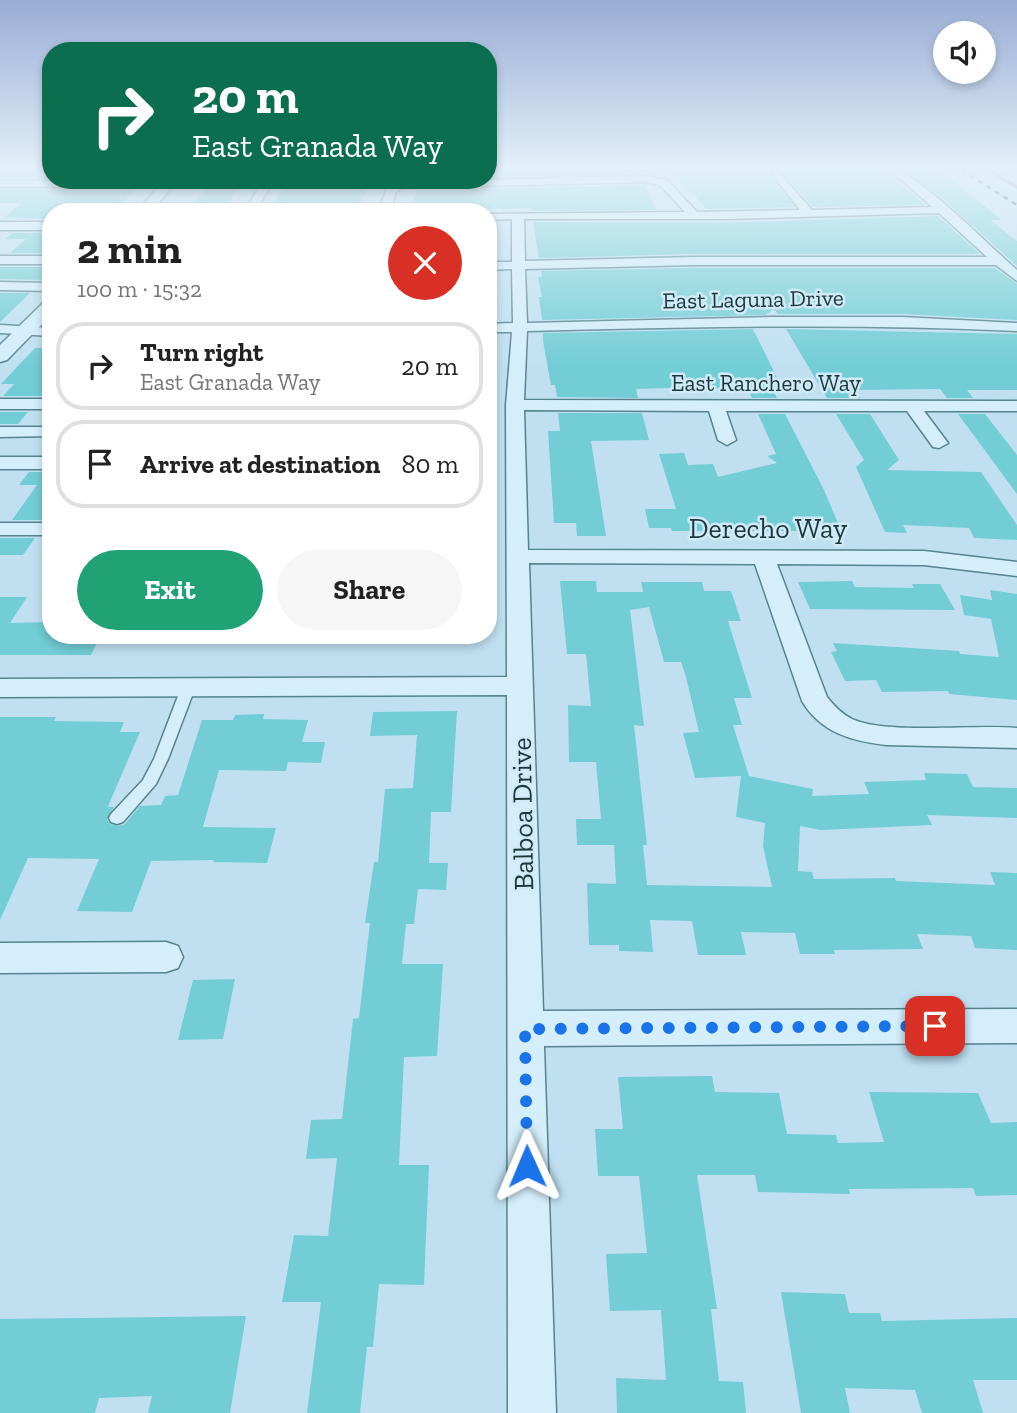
<!DOCTYPE html>
<html lang="en">
<head>
<meta charset="utf-8">
<style>
	:root { --surface:#fff; --page:#f6f6f6; --text:#222; --muted:#767676; --line:#e0e0e0; --accent:#20a274 }
	body { margin:0; font-family:"Zilla Slab",serif; background:var(--page); color:var(--text); height:100vh; display:flex; flex-direction:column; font-size:26px; white-space:nowrap }
	* { box-sizing:border-box; margin:0 }
	p { font-size:23px; color:var(--muted) }
	.icon { flex:none; width:38px; height:38px; fill:none; stroke:currentColor; stroke-width:2; stroke-linecap:round; stroke-linejoin:round }
	.map { position:relative; flex:1; overflow:hidden }
	.panel { position:absolute; left:42px; top:203px; width:455px; height:441px; display:flex; flex-direction:column; background:var(--surface); border-radius:28px; box-shadow:0 4px 10px #0003 }
	.panel>* { flex:none }
	.top-card { position:absolute; left:42px; top:42px; width:455px; height:147px; border-radius:28px; box-shadow:0 4px 10px #0003; background:#0b6e4f; color:#fff; overflow:hidden }
	.buttons { position:absolute; left:933px; top:21px; display:grid; gap:14px }
	.buttons a { display:grid; place-items:center; width:63px; height:63px; border-radius:50%; background:var(--surface); box-shadow:0 4px 10px #0003; font-size:35px }
	.pin { position:absolute; display:grid; place-items:center; width:60px; height:60px; color:#fff; margin:-30px; border-radius:14px; box-shadow:0 4px 10px #0006 }
	.me { position:absolute; width:77px; margin:-38px; rotate:359deg; stroke-linejoin:round; filter:drop-shadow(0 0 5px #0008) }
	.turn { display:flex; align-items:center; gap:24px; height:147px; padding:0 35px; font-size:32px }
	.turn .icon { width:91px; height:91px; stroke-width:2.5 }
	.turn b { display:block; font-size:49px; line-height:60px }
	.round { display:grid; place-items:center; flex:none; width:74px; height:74px; border-radius:37px; background:var(--page) }
	.summary { display:flex; align-items:center; justify-content:space-between; height:119px; padding:0 35px }
	h1 { font-size:42px; font-weight:800; line-height:52px }
	.cta { display:flex; gap:14px; margin-top:auto; padding:14px 35px }
	.cta a { flex:1; height:80px; border-radius:42px; background:var(--accent); color:#fff; font-size:28px; font-weight:800; line-height:80px; text-align:center }
	.cta a+a { background:var(--page); color:var(--text) }
	ul { padding:0; list-style:none }
	li { display:flex; align-items:center; gap:21px; height:88px; margin:0 14px 10px; padding:0 21px; border:4px solid var(--line); border-radius:28px }
	li div { flex:1 }
	li b { display:block; font-size:26px }
	li em { font-style:normal }
	.map>svg:first-child { display:block }
</style>
</head>
<body>
<div class="map">
<svg width="1017" height="1413" viewBox="0 0 1017 1413">
	<rect width="100%" height="100%" fill="#c0e0f2"/>
	<g fill="none" stroke-linecap="round" stroke-linejoin="round">
		<!-- stream -->
		<path stroke="#936982" stroke-width="3.5" d="M 989,170 L 1017,187"/>
	</g>
	<!-- building -->
	<g fill="#72cdd4" fill-rule="evenodd">
		<path d="M 0,170 L 43,170 L 31,178 L 0,178 Z"/>
		<path d="M 489,170 L 636,170 L 638,174 L 491,177 Z"/>
		<path d="M 670,170 L 774,170 L 770,176 L 795,207 L 707,209 Z"/>
		<path d="M 779,170 L 883,170 L 925,205 L 813,207 Z"/>
		<path d="M 902,170 L 926,170 L 946,180 L 953,181 L 1002,220 L 990,220 L 1017,241 L 1017,266 L 940,196 Z"/>
		<path d="M 77,180 L 146,180 L 110,212 L 51,212 L 51,219 L 5,217 L 22,203 L 0,203 L 0,190 L 73,190 L 80,185 Z"/>
		<path d="M 214,180 L 245,180 L 224,208 L 189,208 Z"/>
		<path d="M 289,180 L 369,180 L 357,212 L 268,212 Z"/>
		<path d="M 644,185 L 657,210 L 532,211 L 531,208 L 493,209 L 409,212 L 417,190 Z"/>
		<path d="M 938,216 L 980,254 L 694,254 L 539,258 L 533,222 L 720,223 Z"/>
		<path d="M 13,233 L 51,233 L 51,253 L 10,253 L 26,239 L 5,239 Z"/>
		<path d="M 0,267 L 51,267 L 51,273 L 44,280 L 0,279 Z"/>
		<path d="M 694,268 L 995,268 L 1017,284 L 1017,320 L 902,314 L 778,314 L 774,309 L 765,315 L 542,320 L 539,297 L 542,297 L 538,277 L 542,277 L 541,271 Z"/>
		<path d="M 0,293 L 30,293 L 0,322 Z"/>
		<path d="M 753,329 L 783,390 L 773,390 L 777,398 L 752,398 L 748,389 L 669,388 L 636,389 L 638,398 L 557,397 L 555,385 L 551,385 L 543,341 L 543,333 Z"/>
		<path d="M 786,329 L 1017,334 L 1017,390 L 967,390 L 973,398 L 947,398 L 940,389 L 855,390 L 860,398 L 827,398 Z"/>
		<path d="M 35,348 L 51,348 L 51,385 L 41,396 L 3,396 L 14,384 L 1,384 Z"/>
		<path d="M 0,412 L 28,412 L 18,424 L 0,424 Z"/>
		<path d="M 558,413 L 642,413 L 649,440 L 591,441 L 606,536 L 577,536 L 576,523 L 554,523 L 548,431 L 560,431 Z"/>
		<path d="M 758,414 L 785,414 L 824,490 L 840,528 L 838,528 L 839,531 L 672,531 L 671,528 L 649,528 L 645,509 L 676,509 L 659,454 L 684,453 L 688,465 L 713,464 L 718,477 L 777,463 L 767,456 L 776,454 Z"/>
		<path d="M 836,414 L 870,414 L 899,460 L 887,470 L 981,472 L 1017,525 L 1017,540 L 974,538 L 969,528 L 903,525 L 907,533 L 885,532 L 856,467 L 864,460 Z"/>
		<path d="M 958,414 L 985,414 L 1017,455 L 1017,494 Z"/>
		<path d="M 29,472 L 51,472 L 51,515 L 47,520 L 12,520 L 37,485 L 19,485 Z"/>
		<path d="M 0,538 L 35,538 L 23,555 L 0,555 Z"/>
		<path d="M 560,581 L 596,581 L 597,592 L 643,592 L 641,582 L 702,582 L 704,591 L 731,591 L 741,621 L 728,621 L 752,698 L 734,698 L 742,725 L 733,725 L 749,776 L 813,789 L 812,796 L 869,794 L 864,782 L 926,780 L 924,773 L 967,774 L 973,787 L 1017,788 L 1017,818 L 927,815 L 932,825 L 821,830 L 800,826 L 798,871 L 812,872 L 814,879 L 895,878 L 896,881 L 995,885 L 990,872 L 1017,873 L 1017,950 L 975,948 L 971,936 L 917,934 L 923,949 L 834,950 L 835,954 L 800,954 L 795,933 L 741,932 L 746,955 L 698,955 L 692,921 L 650,920 L 653,952 L 619,951 L 619,945 L 589,945 L 587,883 L 616,884 L 614,845 L 577,845 L 576,819 L 601,819 L 596,762 L 569,762 L 568,705 L 591,706 L 586,654 L 567,654 ZM 649,607 L 664,662 L 681,662 L 686,677 L 699,732 L 683,733 L 695,778 L 741,776 L 736,817 L 765,823 L 763,846 L 772,887 L 647,885 L 643,845 L 647,845 L 634,725 L 644,726 L 630,610 Z"/>
		<path d="M 852,581 L 855,587 L 914,588 L 912,584 L 940,584 L 955,610 L 810,609 L 798,582 Z"/>
		<path d="M 990,590 L 1017,594 L 1017,700 L 949,694 L 948,691 L 882,692 L 876,680 L 845,681 L 831,652 L 837,651 L 833,643 L 959,651 L 960,654 L 999,657 L 991,619 L 964,615 L 960,595 L 992,600 Z"/>
		<path d="M 0,597 L 27,597 L 10,623 L 51,622 L 51,635 L 101,635 L 91,655 L 0,655 Z"/>
		<path d="M 457,711 L 451,812 L 431,812 L 429,863 L 448,863 L 446,890 L 418,889 L 414,924 L 406,924 L 402,964 L 443,964 L 437,1056 L 404,1057 L 399,1165 L 429,1165 L 424,1285 L 379,1284 L 373,1347 L 367,1347 L 360,1413 L 307,1413 L 321,1302 L 282,1302 L 294,1235 L 328,1236 L 337,1158 L 306,1159 L 311,1120 L 342,1119 L 353,1019 L 359,1018 L 370,923 L 365,923 L 374,862 L 378,862 L 385,789 L 413,788 L 417,735 L 370,736 L 373,712 Z"/>
		<path d="M 264,714 L 263,719 L 308,720 L 302,742 L 325,742 L 321,763 L 288,762 L 286,771 L 219,770 L 203,827 L 276,828 L 267,863 L 213,862 L 214,860 L 151,861 L 132,912 L 77,911 L 99,859 L 28,858 L 0,920 L 0,717 L 56,717 L 54,721 L 124,722 L 120,732 L 140,732 L 109,804 L 108,807 L 114,807 L 107,819 L 110,824 L 118,826 L 125,824 L 140,806 L 161,805 L 165,796 L 178,795 L 202,720 L 233,720 L 235,715 Z"/>
		<path d="M 235,979 L 223,1039 L 178,1040 L 193,980 Z"/>
		<path d="M 712,1076 L 715,1092 L 779,1093 L 787,1134 L 836,1135 L 838,1143 L 884,1142 L 869,1092 L 978,1093 L 991,1123 L 1017,1122 L 1017,1195 L 976,1196 L 973,1188 L 849,1189 L 850,1194 L 758,1192 L 755,1175 L 697,1175 L 717,1309 L 711,1309 L 719,1381 L 743,1382 L 746,1413 L 617,1413 L 616,1378 L 666,1380 L 661,1310 L 610,1311 L 606,1254 L 647,1253 L 639,1176 L 598,1176 L 595,1129 L 623,1129 L 618,1077 Z"/>
		<path d="M 781,1292 L 845,1294 L 849,1313 L 880,1313 L 882,1321 L 1017,1318 L 1017,1380 L 973,1380 L 983,1413 L 922,1413 L 915,1390 L 845,1388 L 850,1413 L 801,1413 Z"/>
		<path d="M 246,1316 L 230,1413 L 148,1413 L 152,1396 L 99,1398 L 95,1413 L 0,1413 L 0,1319 Z"/>
	</g>
	<g fill="none" stroke-linecap="round" stroke-linejoin="round">
		<defs>
			<path id="service" d="M 188,683 L 195,688 L 168,759 L 156,784 L 123,822 L 117,824 L 111,822 L 109,818 L 111,814 L 143,780 L 154,759 L 181,688 Z"/>
			<g id="minor">
				<path d="M 885,170 C 895,169 902,171 910,177 C 948,203 982,239 1017,270 L 1017,281 L 996,265 L 694,265 L 525,269 L 527,323 L 771,317 L 902,317 L 1017,323 L 1017,331 C 853,323 691,327 527,331 L 524,400 L 1017,401 L 1017,411 L 924,411 L 948,443 L 939,448 L 933,447 L 907,411 L 726,411 L 736,440 L 727,445 L 718,440 L 709,411 L 524,410 L 528,550 L 924,551 L 1017,562 L 1017,576 L 924,565 L 777,564 L 827,697 C 834,706 842,714 852,719 C 887,735 974,724 1017,728 L 1017,748 L 886,745 C 852,741 821,733 802,701 L 755,564 L 529,563 L 543,1011 L 1017,1009 L 1017,1043 L 544,1046 L 556,1413 L 508,1413 L 507,695 L 0,697 L 0,679 L 507,677 L 506,405 L 512,332 L 488,332 L 488,324 L 513,323 L 512,269 L 488,270 L 488,262 L 512,262 L 512,219 L 488,220 L 488,214 L 685,212 L 660,185 L 645,182 L 403,188 L 396,192 L 390,212 L 378,212 L 387,188 L 401,182 L 645,176 L 667,180 L 697,212 L 800,210 L 772,174 L 777,171 L 812,210 L 932,207 L 902,180 ZM 939,213 L 987,257 L 694,257 L 525,261 L 524,219 L 724,219 Z"/>
				<path d="M 0,181 L 73,181 L 78,184 L 73,187 L 0,187 Z"/>
				<path d="M 266,182 L 271,185 L 255,212 L 244,212 L 262,183 Z"/>
				<rect x="0" y="256" width="51" height="8"/>
				<path d="M 0,282 L 51,283 L 51,291 L 0,290 Z"/>
				<path d="M 0,325 L 51,328 L 51,336 L 0,333 Z"/>
				<rect x="0" y="399" width="51" height="10"/>
				<path d="M 0,427 L 46,427 L 51,428 L 51,436 L 0,437 Z"/>
				<rect x="0" y="457" width="51" height="12"/>
				<rect x="0" y="523" width="51" height="12"/>
				<path d="M 166,942 L 178,946 L 183,957 L 178,968 L 166,972 L 0,973 L 0,943 Z"/>
			</g>
			<g id="tertiary">
				<path d="M 164,180 L 177,180 L 152,212 L 137,212 Z"/>
				<rect x="0" y="222" width="51" height="8"/>
				<path d="M 51,300 L 51,315 L 7,360 L 0,362 L 0,345 L 45,301 Z"/>
			</g>
		</defs>
		<!-- service casing -->
		<use href="#service" stroke="#56838d" stroke-width="3"/>
		<!-- minor casing -->
		<use href="#minor" stroke="#56838d" stroke-width="3"/>
		<!-- tertiary casing -->
		<use href="#tertiary" stroke="#56838d" stroke-width="3"/>
		<!-- service -->
		<use href="#service" fill="#d4eefc" fill-rule="evenodd"/>
		<!-- minor -->
		<use href="#minor" fill="#d4eefc" fill-rule="evenodd"/>
		<!-- tertiary -->
		<use href="#tertiary" fill="#d4eefc" fill-rule="evenodd"/>
		<!-- rail -->
		<path stroke="#1c373b" stroke-width="2.5" stroke-dasharray="5 5" stroke-linecap="butt" d="M 961,170 L 1017,205"/>
	</g>
	<!-- sky -->
	<linearGradient id="sky" x2="0" y2="1"><stop stop-color="#99add5"/><stop offset="0.46" stop-color="#e3f1f9"/><stop offset="1" stop-color="#e3f1f9" stop-opacity="0"/></linearGradient>
	<rect width="1017" height="367" fill="url(#sky)"/>
	<g fill="none" stroke-linecap="round" stroke-linejoin="round">
		<!-- route -->
		<path stroke="#1a73e8" stroke-width="12" stroke-dasharray="0 21.6" d="M 527,1166 L 525,1029 L 935,1026"/>
	</g>
	<g text-anchor="middle" stroke-width="5" stroke-linejoin="round" paint-order="stroke">
		<!-- far-street labels -->
		<g font-size="23" fill="#1c373b" stroke="#d0eaf9">
			<text transform="translate(753 299) rotate(-1)" y="8">East Laguna Drive</text>
			<text x="766" y="391">East Ranchero Way</text>
		</g>
		<!-- street labels -->
		<g font-size="28" fill="#1c373b" stroke="#d0eaf9">
			<text x="768" y="538">Derecho Way</text>
			<text transform="translate(522 814) rotate(-91)" y="10">Balboa Drive</text>
		</g>
	</g>
</svg>
<div class="buttons">
<a><svg class="icon" aria-label="sound" viewBox="0 0 24 24"><path d="M4 9h4l5-4v14l-5-4H4zM17 9q2 3 0 6"/></svg></a>
</div>
<div class="pin" style="left:935px;top:1026px;background:#d93025"><svg class="icon" aria-label="arrive" viewBox="0 0 24 24"><path d="M6 21V4h12l-3 4 3 4H6"/></svg></div>
<svg class="me" style="left:527px;top:1166px" viewBox="-20 -20 40 40"><path d="M0-17L14 15 0 8-14 15z" fill="#1a73e8" stroke="#fff" stroke-width="4"/></svg>
<div class="top-card">
<div class="turn"><svg class="icon" aria-label="right" viewBox="0 0 24 24"><path d="M7 20v-9h11M14 6l5 5-5 5"/></svg><div><b>20 m</b>East Granada Way</div></div>
</div>
<section class="panel">
<div class="summary"><div><h1>2 min</h1><p>100 m · 15:32</p></div><a class="round" style="background:#d93025;color:#fff"><svg class="icon" aria-label="close" viewBox="0 0 24 24"><path d="M6 6l12 12M18 6L6 18"/></svg></a></div>
<ul>
<li><svg class="icon" aria-label="right" viewBox="0 0 24 24"><path d="M7 20v-9h11M14 6l5 5-5 5"/></svg><div><b>Turn right</b><p>East Granada Way</p></div><em>20 m</em></li>
<li><svg class="icon" aria-label="arrive" viewBox="0 0 24 24"><path d="M6 21V4h12l-3 4 3 4H6"/></svg><div><b>Arrive at destination</b></div><em>80 m</em></li>
</ul>
<div class="cta"><a>Exit</a><a>Share</a></div>
</section>
</div>
</body>
</html>
